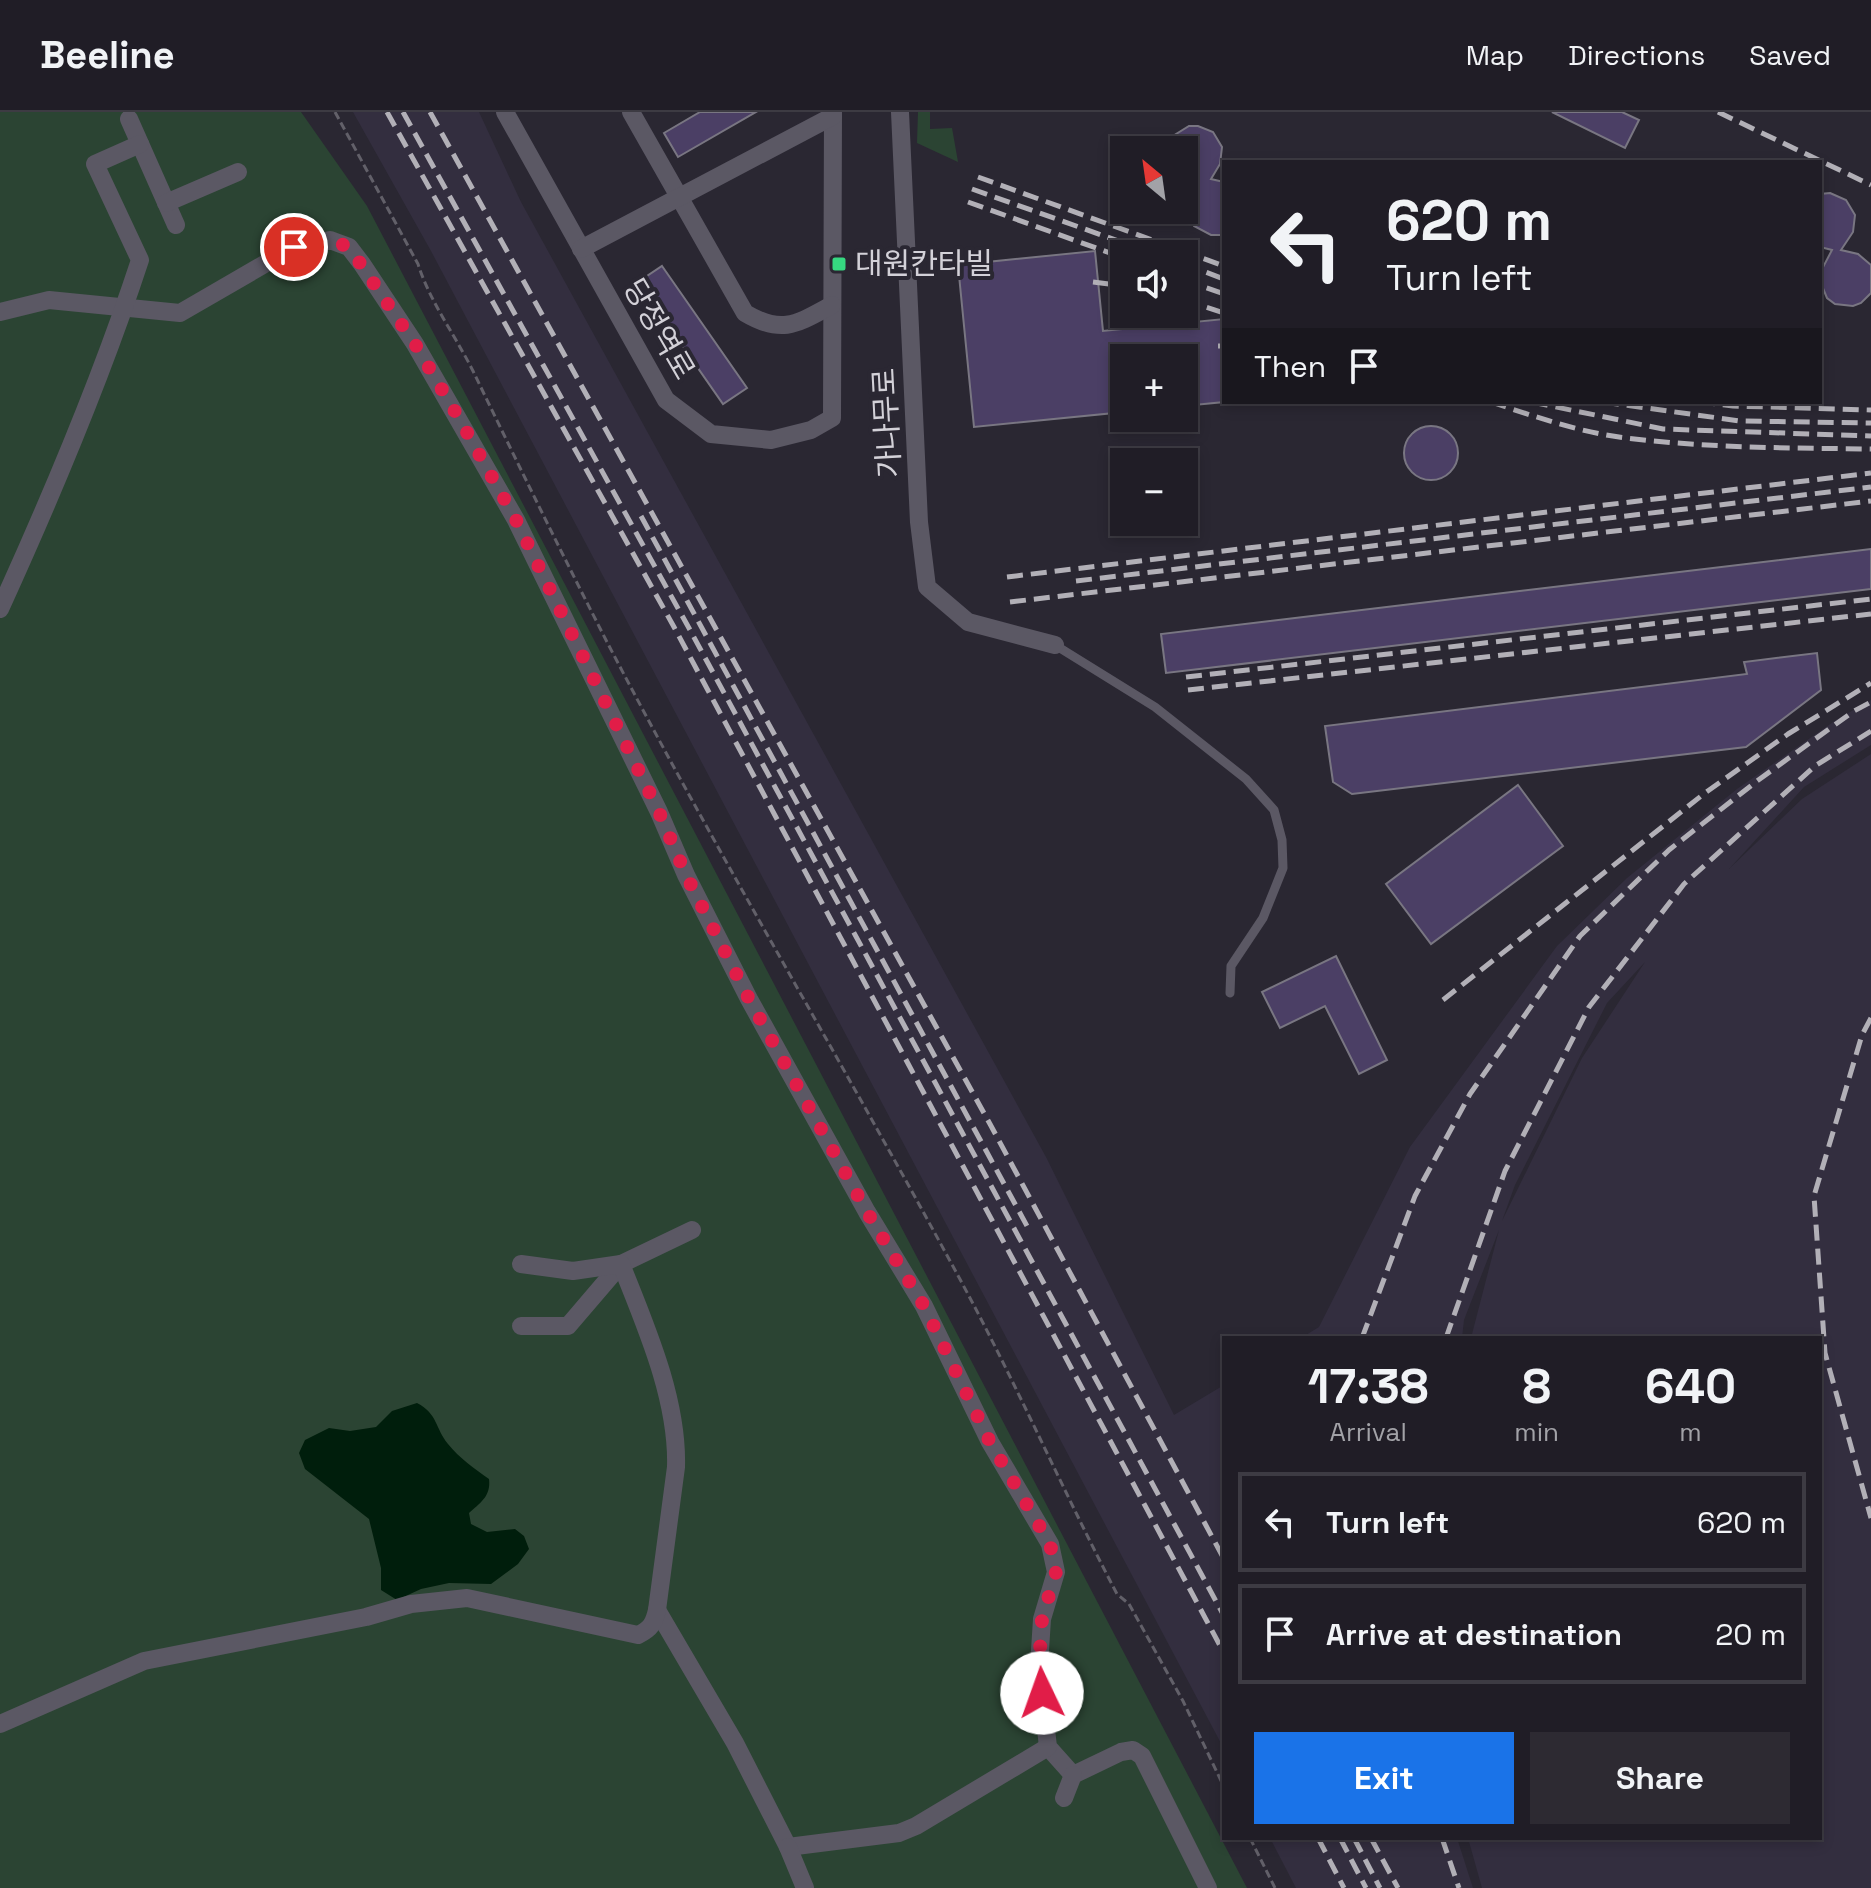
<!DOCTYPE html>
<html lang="en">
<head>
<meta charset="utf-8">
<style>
	:root { --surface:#201d26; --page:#2d2a32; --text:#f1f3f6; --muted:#a2a2a7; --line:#3d3b43; --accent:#1a73e8 }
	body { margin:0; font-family:"Space Grotesk","Noto Sans KR",sans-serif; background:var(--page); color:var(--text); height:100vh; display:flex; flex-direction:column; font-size:30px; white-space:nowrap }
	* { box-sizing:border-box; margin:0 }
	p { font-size:26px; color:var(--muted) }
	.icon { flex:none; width:44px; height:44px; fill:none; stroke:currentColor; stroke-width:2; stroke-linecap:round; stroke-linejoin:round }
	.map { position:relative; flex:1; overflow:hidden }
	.drawer { position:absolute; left:1222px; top:1224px; width:600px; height:504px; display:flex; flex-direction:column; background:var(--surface); border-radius:0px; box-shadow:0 4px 12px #0003,0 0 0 2px var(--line) }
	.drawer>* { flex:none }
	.hud { position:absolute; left:1222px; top:48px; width:600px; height:244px; border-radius:0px; box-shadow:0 4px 12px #0003,0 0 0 2px var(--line); background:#201d26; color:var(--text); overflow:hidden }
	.needle { width:52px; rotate:331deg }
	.tools { position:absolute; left:1110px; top:24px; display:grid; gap:16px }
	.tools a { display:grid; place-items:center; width:88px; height:88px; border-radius:0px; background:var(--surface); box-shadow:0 4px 12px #0003,0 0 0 2px var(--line); font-size:40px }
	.pin { position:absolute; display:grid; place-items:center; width:68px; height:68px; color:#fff; margin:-34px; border:4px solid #fff; border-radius:50%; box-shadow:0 2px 8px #0007 }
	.me { position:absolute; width:88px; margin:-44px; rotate:357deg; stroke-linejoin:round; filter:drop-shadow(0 0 6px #0008) }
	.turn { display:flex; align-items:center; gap:28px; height:168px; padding:0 32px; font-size:36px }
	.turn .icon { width:104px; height:104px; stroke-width:2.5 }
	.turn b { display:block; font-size:56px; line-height:68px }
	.then { display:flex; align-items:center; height:76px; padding:0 32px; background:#0003; gap:16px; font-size:30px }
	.eta { display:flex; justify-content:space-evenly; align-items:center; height:136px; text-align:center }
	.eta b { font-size:48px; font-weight:700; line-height:56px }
	.button { display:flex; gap:16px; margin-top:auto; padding:16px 32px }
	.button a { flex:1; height:92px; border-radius:0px; background:var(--accent); color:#fff; font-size:32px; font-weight:700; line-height:92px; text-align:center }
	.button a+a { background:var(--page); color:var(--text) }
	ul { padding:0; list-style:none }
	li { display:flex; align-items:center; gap:24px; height:100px; margin:0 16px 12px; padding:0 16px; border:4px solid var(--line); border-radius:0px }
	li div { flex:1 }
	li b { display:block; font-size:30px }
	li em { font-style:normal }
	header { display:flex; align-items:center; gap:48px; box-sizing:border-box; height:112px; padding:0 40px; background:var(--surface); border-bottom:2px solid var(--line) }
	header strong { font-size:38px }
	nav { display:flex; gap:44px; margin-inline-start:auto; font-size:28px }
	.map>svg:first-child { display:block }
</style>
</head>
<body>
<header>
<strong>Beeline</strong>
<nav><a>Map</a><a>Directions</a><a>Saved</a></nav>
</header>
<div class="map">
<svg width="1871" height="1776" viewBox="0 0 1871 1776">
	<rect width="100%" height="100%" fill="#2a2732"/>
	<!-- built -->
	<g fill="#332e3f" fill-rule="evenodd">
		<path d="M 353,0 L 479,0 L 521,90 L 1046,1045 L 1174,1303 L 1224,1273 L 1224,1637 L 431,139 Z"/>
		<path d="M 1871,588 L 1871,633 L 1804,675 L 1729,757 L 1802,687 L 1871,642 L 1871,1776 L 1482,1776 L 1468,1726 L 1820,1726 L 1820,1226 L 1471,1226 L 1499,1118 L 1464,1208 L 1462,1226 L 1301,1226 L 1319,1215 L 1410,1035 L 1557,834 L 1627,766 L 1737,677 L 1836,608 ZM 1645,850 L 1582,946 L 1502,1109 L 1515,1073 L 1607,891 Z"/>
		<path d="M 1270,1726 L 1457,1726 L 1473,1776 L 1296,1776 Z"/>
	</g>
	<!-- green -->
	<g fill="#2b4433">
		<path d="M 0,0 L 301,0 L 367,94 L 1247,1776 L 0,1776 Z"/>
		<path d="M 918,0 L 930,0 L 930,17 L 952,16 L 958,50 L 917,31 Z"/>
	</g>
	<!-- water -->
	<path fill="#001e0c" d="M 417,1291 C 438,1302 435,1316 448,1332 C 459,1346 475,1357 489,1367 C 491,1384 481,1390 469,1401 L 471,1412 L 487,1420 L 515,1417 L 524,1424 L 529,1437 L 518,1452 L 491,1472 L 449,1471 L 421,1477 L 397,1488 L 381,1478 L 381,1456 L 369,1407 L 305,1357 L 299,1341 L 305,1328 L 329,1316 L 350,1319 L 376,1315 L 392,1299 Z"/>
	<!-- building -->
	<g fill="#4b3f65" stroke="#797682" stroke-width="2">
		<path d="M 700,0 L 756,0 L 678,45 L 664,21 Z"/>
		<path d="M 1552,0 L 1622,0 L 1639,8 L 1625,36 Z"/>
		<path d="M 1189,14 L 1198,14 L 1213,20 L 1222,35 L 1220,52 L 1211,67 L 1224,70 L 1224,123 L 1211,123 L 1194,114 L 1187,97 L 1188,88 L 1197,70 L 1184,66 L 1184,38 L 1166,38 L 1173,24 Z"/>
		<path d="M 1830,81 L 1846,88 L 1855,103 L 1853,120 L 1841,138 L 1858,142 L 1871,153 L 1871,181 L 1861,191 L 1853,194 L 1835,192 L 1827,186 L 1820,169 L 1821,159 L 1832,138 L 1820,135 L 1820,82 Z"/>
		<path d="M 1095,139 L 1103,219 L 1224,207 L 1224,290 L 1184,294 L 1184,246 L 1124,246 L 1124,300 L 974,315 L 958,153 Z"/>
		<path d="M 662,154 L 747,276 L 723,292 L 638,170 Z"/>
		<circle cx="1431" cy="341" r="27"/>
		<path d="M 1871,437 L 1871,477 L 1166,561 L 1161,522 Z"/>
		<path d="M 1817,541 L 1821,578 L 1746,635 L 1352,682 L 1333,670 L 1325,614 L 1747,562 L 1744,550 Z"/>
		<path d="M 1518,673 L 1563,734 L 1431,832 L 1386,772 Z"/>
		<path d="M 1336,844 L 1387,948 L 1359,962 L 1325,894 L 1280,916 L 1262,880 Z"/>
	</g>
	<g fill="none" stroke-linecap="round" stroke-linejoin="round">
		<!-- path -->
		<g stroke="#626069" stroke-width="3" stroke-dasharray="8 4" stroke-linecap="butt">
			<path d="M 335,0 L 418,152 C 430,190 455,223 473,259 C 517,350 561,440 607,530 C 720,747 846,956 962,1171 C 1017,1273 1063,1379 1117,1482 L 1129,1492 L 1183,1589 L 1224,1675"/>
			<path d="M 1250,1726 L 1275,1776"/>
		</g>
		<!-- service -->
		<path stroke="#5b5864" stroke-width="9" d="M 1055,533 L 1155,595 L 1246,667 L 1274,698 L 1282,728 L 1283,756 L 1263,806 L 1231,854 L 1230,881"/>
		<!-- minor -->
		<g stroke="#5b5864" stroke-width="18">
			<path d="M 505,0 L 666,288 L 711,322 L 771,328 L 811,318 L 832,306 L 833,0"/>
			<path d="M 631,0 L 745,201 C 782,223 797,212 832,193"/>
			<path d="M 900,0 L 919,410 L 927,475 L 968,510 L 1055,533"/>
			<path d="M 129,7 L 176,113"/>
			<path d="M 166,91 L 238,60"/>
			<path d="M 581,137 L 833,4"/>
			<path d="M 0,200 L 49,188 L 180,201 L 294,135 L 330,128 L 349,135 L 362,152 L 415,232 L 516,408 L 659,700 L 686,763 L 749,887 L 867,1100 L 924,1194 L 990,1330 L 1050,1432 L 1056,1460 L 1042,1507 L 1039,1554 L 1048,1635 L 1073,1663 L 1121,1640 L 1133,1638 L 1142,1644 L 1208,1776"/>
			<path d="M 0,497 C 52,383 101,267 140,148 L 95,52 L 140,32"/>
			<path d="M 521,1214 L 568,1214 L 621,1152 L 692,1118"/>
			<path d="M 657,1498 L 735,1631 L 788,1735 L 899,1721 L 916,1714 L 1048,1635"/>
			<path d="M 0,1612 L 144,1549 L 366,1505 L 411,1492 L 467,1486 L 638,1523 C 651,1517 654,1511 657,1498 L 676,1355 C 678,1287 646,1215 621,1152 L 573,1159 L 521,1152"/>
			<path d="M 1064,1686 L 1073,1663"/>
			<path d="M 788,1735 L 805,1776"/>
		</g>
		<!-- rail -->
		<g stroke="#b2b0b7" stroke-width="5" stroke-dasharray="16 8" stroke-linecap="butt">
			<path d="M 387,0 L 674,515 L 1224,1541"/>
			<path d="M 403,0 L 690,518 L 1224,1504"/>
			<path d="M 430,0 L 990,1012 L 1224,1447"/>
			<path d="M 1718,0 L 1871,73"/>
			<path d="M 978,65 L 1224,154"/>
			<path d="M 972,77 L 1155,142"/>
			<path d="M 968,90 L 1124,146"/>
			<path d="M 1184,152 L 1224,167"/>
			<path d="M 1184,168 L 1224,182"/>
			<path d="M 1093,170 L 1124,174"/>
			<path d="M 1184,188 L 1224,201"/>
			<path d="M 1218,234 L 1224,234"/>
			<path d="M 1491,290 C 1533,304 1582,321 1626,326 C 1707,336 1790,336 1871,337"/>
			<path d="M 1532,290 L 1663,317 L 1871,324"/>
			<path d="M 1603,290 L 1740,309 L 1871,311"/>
			<path d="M 1699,290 L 1733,294 L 1871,298"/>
			<path d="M 641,404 L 1027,1114"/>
			<path d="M 1007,465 L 1871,361"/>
			<path d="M 1076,469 L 1871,375"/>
			<path d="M 1010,490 L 1871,389"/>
			<path d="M 1186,565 L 1871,487"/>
			<path d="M 1188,578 L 1871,502"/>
			<path d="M 1443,888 L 1705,681 L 1788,622 L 1871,571"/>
			<path d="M 1871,906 L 1862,923 L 1814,1084 L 1825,1241 L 1871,1406"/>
			<path d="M 1362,1226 L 1415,1084 L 1470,982 L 1580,824 L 1669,738 L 1757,669 L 1854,599 L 1871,590"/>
			<path d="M 1446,1226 L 1505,1059 L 1589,895 L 1684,772 L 1815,654 L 1871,619"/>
			<path d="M 1318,1726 L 1344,1776"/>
			<path d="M 1340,1726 L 1366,1776"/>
			<path d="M 1354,1726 L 1380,1776"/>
			<path d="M 1371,1726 L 1398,1776"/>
			<path d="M 1442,1726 L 1459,1776"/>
		</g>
	</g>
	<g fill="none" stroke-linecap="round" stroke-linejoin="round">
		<!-- route -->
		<path stroke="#e11d48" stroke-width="14" stroke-dasharray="0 25.2" d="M 294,135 L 330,128 L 349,135 L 415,232 L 460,308 L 516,408 L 659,700 L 686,763 L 749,887 L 867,1100 L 924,1194 L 990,1330 L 1050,1432 L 1056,1460 L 1042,1507 L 1039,1554 L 1042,1581"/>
	</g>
	<!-- markers -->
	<rect fill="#36d881" stroke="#2a2732" stroke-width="3" x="831" y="144" width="16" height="16" rx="4"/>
	<g text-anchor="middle" stroke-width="8" stroke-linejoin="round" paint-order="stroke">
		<!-- poi labels -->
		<g font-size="30" fill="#d3d1d8" stroke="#2a2732" text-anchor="start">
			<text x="855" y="162">대원칸타빌</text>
		</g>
		<!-- street labels -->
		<g font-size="30" fill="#d3d1d8" stroke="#2a2732">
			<text transform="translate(659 217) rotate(60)" y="10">당정역로</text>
			<text transform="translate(887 311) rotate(-93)" y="10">가나무로</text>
		</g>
	</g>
</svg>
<div class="tools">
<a><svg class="needle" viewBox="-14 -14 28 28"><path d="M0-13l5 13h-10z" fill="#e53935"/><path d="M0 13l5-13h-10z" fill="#a2a2a7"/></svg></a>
<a><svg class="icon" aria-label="sound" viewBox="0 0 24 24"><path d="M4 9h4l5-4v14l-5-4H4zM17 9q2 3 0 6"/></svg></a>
<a>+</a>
<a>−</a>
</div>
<div class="pin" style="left:294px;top:135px;background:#d93025"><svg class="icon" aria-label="arrive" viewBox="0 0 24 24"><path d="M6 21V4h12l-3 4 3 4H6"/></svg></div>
<svg class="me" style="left:1042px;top:1581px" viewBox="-20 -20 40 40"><circle r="19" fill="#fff"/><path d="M0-13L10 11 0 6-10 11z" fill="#e11d48"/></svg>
<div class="hud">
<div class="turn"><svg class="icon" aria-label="left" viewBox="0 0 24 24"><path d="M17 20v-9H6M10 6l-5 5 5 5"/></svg><div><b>620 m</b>Turn left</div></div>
<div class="then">Then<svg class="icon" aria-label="arrive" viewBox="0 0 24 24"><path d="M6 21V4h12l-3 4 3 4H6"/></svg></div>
</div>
<section class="drawer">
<div class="eta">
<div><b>17:38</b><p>Arrival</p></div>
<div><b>8</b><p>min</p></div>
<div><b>640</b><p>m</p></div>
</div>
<ul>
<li><svg class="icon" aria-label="left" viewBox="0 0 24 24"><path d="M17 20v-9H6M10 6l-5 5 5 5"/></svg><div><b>Turn left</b></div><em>620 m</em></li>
<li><svg class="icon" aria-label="arrive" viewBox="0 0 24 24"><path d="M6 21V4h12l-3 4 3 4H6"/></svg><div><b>Arrive at destination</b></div><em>20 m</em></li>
</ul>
<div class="button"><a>Exit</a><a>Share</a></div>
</section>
</div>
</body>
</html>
